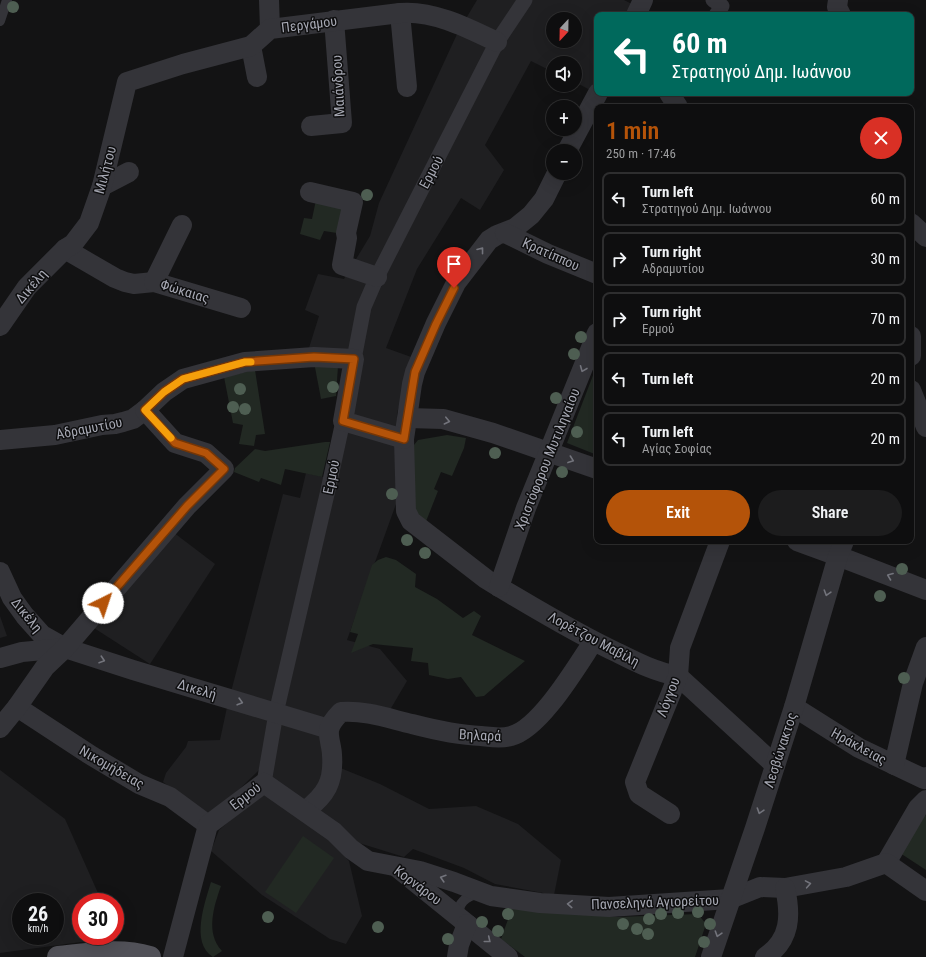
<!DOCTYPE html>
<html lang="en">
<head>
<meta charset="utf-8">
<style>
	:root { --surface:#0e0e0f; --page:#1c1c1d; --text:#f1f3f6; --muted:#9b9c9e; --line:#2e2e2f; --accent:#b45309 }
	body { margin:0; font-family:"Roboto Condensed",sans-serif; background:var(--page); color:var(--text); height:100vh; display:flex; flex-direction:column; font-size:15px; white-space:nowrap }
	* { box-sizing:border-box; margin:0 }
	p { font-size:13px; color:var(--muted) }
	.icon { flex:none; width:22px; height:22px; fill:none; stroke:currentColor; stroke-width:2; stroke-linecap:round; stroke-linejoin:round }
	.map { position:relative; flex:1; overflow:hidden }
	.side { position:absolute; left:594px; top:104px; width:320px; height:440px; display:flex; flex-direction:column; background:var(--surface); border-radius:8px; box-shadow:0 4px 16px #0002,0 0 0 1px var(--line) }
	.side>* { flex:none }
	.top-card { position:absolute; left:594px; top:12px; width:320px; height:84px; border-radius:8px; box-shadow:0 4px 16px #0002,0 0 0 1px var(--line); background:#00695c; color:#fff; overflow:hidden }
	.needle { width:26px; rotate:202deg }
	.tools { position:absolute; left:546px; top:12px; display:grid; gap:8px }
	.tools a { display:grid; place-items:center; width:36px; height:36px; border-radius:50%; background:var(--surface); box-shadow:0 4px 16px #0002,0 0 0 1px var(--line); font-size:20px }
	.speed { position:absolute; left:12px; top:893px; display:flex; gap:8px; font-size:20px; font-weight:700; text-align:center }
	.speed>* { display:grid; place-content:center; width:52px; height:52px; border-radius:50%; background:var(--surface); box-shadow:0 4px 16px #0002,0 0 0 1px var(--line); line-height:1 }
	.speed small { font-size:10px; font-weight:400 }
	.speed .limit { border:6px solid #d22; background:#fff; color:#111 }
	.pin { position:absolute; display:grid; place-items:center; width:34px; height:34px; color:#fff; margin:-41px -17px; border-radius:50% 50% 50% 0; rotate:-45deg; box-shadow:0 0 4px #0007 }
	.pin .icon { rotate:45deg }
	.me { position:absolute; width:44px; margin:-22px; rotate:41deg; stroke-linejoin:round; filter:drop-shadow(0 0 3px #0008) }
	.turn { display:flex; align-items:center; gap:14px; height:84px; padding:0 12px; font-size:18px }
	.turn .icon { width:52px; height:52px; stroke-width:2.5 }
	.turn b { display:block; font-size:28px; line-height:34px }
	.round { display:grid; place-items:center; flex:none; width:42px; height:42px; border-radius:21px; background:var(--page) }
	.overview { display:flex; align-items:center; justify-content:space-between; height:68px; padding:0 12px }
	h1 { font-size:24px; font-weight:600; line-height:30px; color:var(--accent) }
	.button { display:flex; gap:8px; margin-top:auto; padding:8px 12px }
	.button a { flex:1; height:46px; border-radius:24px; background:var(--accent); color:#fff; font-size:16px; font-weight:600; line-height:46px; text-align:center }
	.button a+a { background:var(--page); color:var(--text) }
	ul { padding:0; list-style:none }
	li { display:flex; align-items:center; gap:12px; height:54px; margin:0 8px 6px; padding:0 4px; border:2px solid var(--line); border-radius:8px }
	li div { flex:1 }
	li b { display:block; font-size:15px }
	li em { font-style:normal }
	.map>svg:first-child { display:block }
</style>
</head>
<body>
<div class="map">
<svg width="926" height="957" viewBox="0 0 926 957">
	<rect width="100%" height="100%" fill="#131314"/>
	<!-- built -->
	<g fill="#1f1f21" fill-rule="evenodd">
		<path d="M 477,0 L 624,0 L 638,7 L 634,15 L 597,15 L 597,83 L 590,90 L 575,82 L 575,63 L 553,63 L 553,72 L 531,61 L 485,145 L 504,170 L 480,210 L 461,198 L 417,269 L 386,348 L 414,358 L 397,413 L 396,504 L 347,640 L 380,649 L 407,681 L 387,715 L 337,709 L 338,767 L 380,784 L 429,809 L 476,806 L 518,824 L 561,860 L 554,895 L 495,884 L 464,868 L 413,849 L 404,857 L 359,843 L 259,770 L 211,817 L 163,782 L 166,773 L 186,747 L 188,741 L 220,740 L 227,707 L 283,494 L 300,498 L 306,473 L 332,479 L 357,359 L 308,351 L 319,316 L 305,310 L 318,274 L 344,279 L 370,236 L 379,203 L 458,32 ZM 553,19 L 575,19 L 575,41 L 553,41 Z"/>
		<path d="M 169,529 L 215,564 L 150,664 L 94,628 Z"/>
		<path d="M 0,616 L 7,636 L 0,638 Z"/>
		<path d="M 0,770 L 65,819 L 98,893 L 113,898 L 114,902 L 81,902 L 81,936 L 115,936 L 115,913 L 118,937 L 0,953 ZM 21,902 L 55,902 L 55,936 L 21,936 Z"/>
		<path d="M 266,789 L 327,837 L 349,861 L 362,916 L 346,944 L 330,939 L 262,895 L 211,851 L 219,830 Z"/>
	</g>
	<!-- green -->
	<g fill="#222923">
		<path d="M 316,200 L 343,207 L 337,233 L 324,231 L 320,240 L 300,234 L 304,218 L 312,219 Z"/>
		<path d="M 314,362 L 338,366 L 336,396 L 321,399 Z"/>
		<path d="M 597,365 L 597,455 L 567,443 Z"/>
		<path d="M 255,370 L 265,434 L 256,435 L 254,446 L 239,444 L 243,425 L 233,423 L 224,377 Z"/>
		<path d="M 447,435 L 466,438 L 464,448 L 452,476 L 441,472 L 434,489 L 438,491 L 425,524 L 413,516 L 414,445 L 418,440 Z"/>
		<path d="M 325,442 L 330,442 L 322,477 L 285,469 L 281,485 L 261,478 L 259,482 L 234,472 L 235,468 L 255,449 L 265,451 Z"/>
		<path d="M 386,557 L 396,560 L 416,574 L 415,587 L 437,599 L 463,618 L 474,611 L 481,616 L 472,635 L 525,661 L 484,696 L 476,697 L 461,677 L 448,679 L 429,675 L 428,663 L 411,661 L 413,648 L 373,644 L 351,653 L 358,634 L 350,632 L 372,565 L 378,560 Z"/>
		<path d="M 925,813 L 926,816 L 926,870 L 900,853 Z"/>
		<path d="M 303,836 L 334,858 L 296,913 L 265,892 Z"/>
		<path d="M 211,882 L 221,886 C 214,906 205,933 222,951 L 213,957 C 190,943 205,902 211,882 Z"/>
		<path d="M 512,908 L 618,917 L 698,914 L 706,924 L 695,957 L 525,957 L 501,939 Z"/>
	</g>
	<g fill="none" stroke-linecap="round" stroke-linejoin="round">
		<!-- service -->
		<g stroke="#343439" stroke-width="10">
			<path d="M 0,21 L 7,0"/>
			<path d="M 461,918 C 454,905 467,895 479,894"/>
		</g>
		<!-- pedestrian -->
		<g stroke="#343439" stroke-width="15">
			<path d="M 713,0 L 722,6 L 716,15"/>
			<path d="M 354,359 L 364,307 L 377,277 L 497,42 L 525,0"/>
			<path d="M 264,783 L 276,713 L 328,490 L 343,421"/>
		</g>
		<!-- minor -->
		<g stroke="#343439" stroke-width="20">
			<path d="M 269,0 L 270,29"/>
			<path d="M 838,0 L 837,7 L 841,15"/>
			<path d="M 400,13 L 407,87"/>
			<path d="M 636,15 L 643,0"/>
			<path d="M 251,46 L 257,77"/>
			<path d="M 669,93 L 678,107"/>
			<path d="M 311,126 L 342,123 L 334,20"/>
			<path d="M 567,151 L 598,93"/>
			<path d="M 557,173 L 544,199 L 531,215 L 515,228 L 497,235 L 489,240 L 456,283 L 436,323 L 415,372 L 412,384 L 404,439 L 406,511 L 411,521 L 486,579 L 499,587 C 538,610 577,634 618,653 C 638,663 656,672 678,676 L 775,765"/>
			<path d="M 102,186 L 129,172"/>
			<path d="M 310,192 L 353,202 L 346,233 L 347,238 L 342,265 L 377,277"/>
			<path d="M 911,223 L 926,237"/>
			<path d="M 505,233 L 548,254 L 597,274"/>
			<path d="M 65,249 L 115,278 L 125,282 L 134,284 L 154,282 L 241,308"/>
			<path d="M 154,282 L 182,225"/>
			<path d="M 0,326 L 27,287 L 65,249 L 73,244 L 89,223 L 102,186 L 127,82 L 183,64 L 251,46 L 270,29 L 400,13 C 433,10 468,28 497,42"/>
			<path d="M 911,336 L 911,356"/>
			<path d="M 911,390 L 926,427"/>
			<path d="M 408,418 L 443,419 L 493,433 L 597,469"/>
			<path d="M 0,440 L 55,435 L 102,425 L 115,424 L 123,422 L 133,419 L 145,410 L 164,392 L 183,379 L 245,362 L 314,357 L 354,359 L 343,421 L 404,439"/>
			<path d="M 797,541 L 838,556 L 926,590"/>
			<path d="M 0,572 L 12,598 L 25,616 L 42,635 L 65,648 L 133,670 L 329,729"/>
			<path d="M 499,587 L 526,508 L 597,333"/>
			<path d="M 0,658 L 22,652 L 65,648"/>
			<path d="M 17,707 L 92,756 L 139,784 L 170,797 L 208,825"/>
			<path d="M 794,707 L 859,748 L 924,779 L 926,777"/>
			<path d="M 0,728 L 17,707 L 45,667 L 65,648 L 187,506 L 224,469 L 206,453 L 175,443 L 145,410"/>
			<path d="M 894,765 L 913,683 L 926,647"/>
			<path d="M 305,811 C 326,795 334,782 332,755 C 332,747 328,738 329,730 C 330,724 337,716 341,712 C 365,710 390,719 412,724 C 435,730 457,735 481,736 C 491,737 501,739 511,736 C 540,729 577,666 593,642"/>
			<path d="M 670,814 L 639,794 L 635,782 L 678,676 L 680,648 L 720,541"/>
			<path d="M 886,863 L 918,808 L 926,800"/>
			<path d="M 399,869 L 508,957"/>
			<path d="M 173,957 L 208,825 L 264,783 L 334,832 L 351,849 L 368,861 L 420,871 L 454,882 L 491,896 L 540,903 L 609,907 L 730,899 L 760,887 L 785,888 L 846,877 L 886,863 L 926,891"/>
			<path d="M 457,957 L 459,945 L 467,924"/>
			<path d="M 711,957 L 755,828 L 794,707 L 838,556 L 844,541"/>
			<path d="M 765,957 C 791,940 791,915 785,888"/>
		</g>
		<!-- primary -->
		<path stroke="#515158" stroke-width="22" d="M 58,957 C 88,954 120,948 150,957"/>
	</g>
	<!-- trees -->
	<g fill="#4e5e52">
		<circle cx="13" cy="7" r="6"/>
		<circle cx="367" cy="195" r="6"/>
		<circle cx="581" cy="337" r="6"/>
		<circle cx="574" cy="354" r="6"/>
		<circle cx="333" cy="387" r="6"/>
		<circle cx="240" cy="389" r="6"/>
		<circle cx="556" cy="398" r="6"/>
		<circle cx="233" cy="407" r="6"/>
		<circle cx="245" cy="409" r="6"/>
		<circle cx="577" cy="432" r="6"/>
		<circle cx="495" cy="453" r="6"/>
		<circle cx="562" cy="472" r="6"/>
		<circle cx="392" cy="494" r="6"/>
		<circle cx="407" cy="540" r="6"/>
		<circle cx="425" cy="553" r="6"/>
		<circle cx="902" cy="569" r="6"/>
		<circle cx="880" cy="596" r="6"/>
		<circle cx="904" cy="678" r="6"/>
		<circle cx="698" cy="912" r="6"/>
		<circle cx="678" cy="913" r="6"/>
		<circle cx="508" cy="914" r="6"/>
		<circle cx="661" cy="914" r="6"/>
		<circle cx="268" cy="917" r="6"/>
		<circle cx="649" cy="919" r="6"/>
		<circle cx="482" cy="922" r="6"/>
		<circle cx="623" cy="924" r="6"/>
		<circle cx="710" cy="924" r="6"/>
		<circle cx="378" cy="927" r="6"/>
		<circle cx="637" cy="929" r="6"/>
		<circle cx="498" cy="931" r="6"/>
		<circle cx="648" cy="934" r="6"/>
		<circle cx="448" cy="939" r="6"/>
		<circle cx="704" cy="942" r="6"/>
	</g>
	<!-- one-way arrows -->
	<defs><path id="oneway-chevron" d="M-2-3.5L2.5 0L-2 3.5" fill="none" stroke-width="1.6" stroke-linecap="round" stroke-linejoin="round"/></defs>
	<g stroke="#73747c">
		<use href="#oneway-chevron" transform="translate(481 250) rotate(-52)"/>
		<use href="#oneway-chevron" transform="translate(583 369) rotate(112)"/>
		<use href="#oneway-chevron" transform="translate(447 421) rotate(13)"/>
		<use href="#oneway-chevron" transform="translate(571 460) rotate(20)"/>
		<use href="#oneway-chevron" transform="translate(890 576) rotate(-159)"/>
		<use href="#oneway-chevron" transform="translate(827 593) rotate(107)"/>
		<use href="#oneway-chevron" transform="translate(102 660) rotate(18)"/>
		<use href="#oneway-chevron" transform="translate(240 702) rotate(16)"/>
		<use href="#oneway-chevron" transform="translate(760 811) rotate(108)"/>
		<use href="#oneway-chevron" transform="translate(443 878) rotate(-163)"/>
		<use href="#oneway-chevron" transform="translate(808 884) rotate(-10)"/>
		<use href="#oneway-chevron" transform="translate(570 904) rotate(-177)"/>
		<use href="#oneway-chevron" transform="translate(718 934) rotate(108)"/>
		<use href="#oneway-chevron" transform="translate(488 940) rotate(39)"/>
	</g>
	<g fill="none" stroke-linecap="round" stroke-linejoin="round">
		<defs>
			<path id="route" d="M 103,603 L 187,506 L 224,469 L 206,453 L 175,443 L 145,410 L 164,392 L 183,379 L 245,362 L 314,357 L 354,359 L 343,421 L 404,439 L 415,372 L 436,324 L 454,288"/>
		</defs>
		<!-- route casing -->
		<use href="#route" stroke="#753606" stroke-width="10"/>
		<!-- route -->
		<use href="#route" stroke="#b45309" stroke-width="7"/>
		<!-- slow -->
		<path stroke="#f59e0b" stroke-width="7" d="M 171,438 L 145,410 L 164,392 L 183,379 L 245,362 L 251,362"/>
	</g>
	<g text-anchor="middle" stroke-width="3" stroke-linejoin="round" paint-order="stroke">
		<!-- street labels -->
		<g font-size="14" fill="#a6a8b3" stroke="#0e0e0f">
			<text transform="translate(309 24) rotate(-7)" y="5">Περγάμου</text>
			<text transform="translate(338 86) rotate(-93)" y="5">Μαιάνδρου</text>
			<text transform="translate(105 170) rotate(-75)" y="5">Μιλήτου</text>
			<text transform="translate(431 172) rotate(-62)" y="5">Ερμού</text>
			<text transform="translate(551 254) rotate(24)" y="5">Κρατίππου</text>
			<text transform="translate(31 286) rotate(-49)" y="5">Δικέλη</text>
			<text transform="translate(185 291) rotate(17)" y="5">Φώκαιας</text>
			<text transform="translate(89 428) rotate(-11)" y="5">Αδραμυτίου</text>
			<text transform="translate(547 459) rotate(-68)" y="5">Χριστόφορου Μυτιληναίου</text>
			<text transform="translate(331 477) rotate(-78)" y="5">Ερμού</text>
			<text transform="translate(27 615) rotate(51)" y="5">Δικέλη</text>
			<text transform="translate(594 639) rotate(28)" y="5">Λορέτζου Μαβίλη</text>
			<text transform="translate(197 689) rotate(17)" y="5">Δικελή</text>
			<text transform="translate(668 697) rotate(-69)" y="5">Λόγγου</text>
			<text transform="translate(480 735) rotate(3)" y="5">Βηλαρά</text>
			<text transform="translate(859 746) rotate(29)" y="5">Ηράκλειας</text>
			<text transform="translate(780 750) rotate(-72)" y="5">Λεσβώνακτος</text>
			<text transform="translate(112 767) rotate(30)" y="5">Νικομήδειας</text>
			<text transform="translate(245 796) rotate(-38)" y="5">Ερμού</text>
			<text transform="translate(418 885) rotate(37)" y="5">Κορνάρου</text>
			<text transform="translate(655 902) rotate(-2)" y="5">Πανσεληνά Αγιορείτου</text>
		</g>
	</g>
</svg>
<div class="tools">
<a><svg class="needle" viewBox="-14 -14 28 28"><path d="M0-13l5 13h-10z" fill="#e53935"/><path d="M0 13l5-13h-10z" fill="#9b9c9e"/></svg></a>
<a><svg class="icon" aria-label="sound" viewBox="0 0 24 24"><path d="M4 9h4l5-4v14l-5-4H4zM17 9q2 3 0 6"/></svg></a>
<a>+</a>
<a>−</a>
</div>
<div class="speed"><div>26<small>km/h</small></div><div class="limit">30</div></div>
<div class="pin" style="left:454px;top:288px;background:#d93025"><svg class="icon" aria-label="arrive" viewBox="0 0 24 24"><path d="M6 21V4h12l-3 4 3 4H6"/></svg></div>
<svg class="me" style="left:103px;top:603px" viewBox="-20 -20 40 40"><circle r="19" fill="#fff"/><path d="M0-13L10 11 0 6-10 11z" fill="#b45309"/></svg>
<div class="top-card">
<div class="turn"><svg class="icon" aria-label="left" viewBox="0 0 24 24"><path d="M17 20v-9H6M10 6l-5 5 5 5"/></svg><div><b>60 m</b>Στρατηγού Δημ. Ιωάννου</div></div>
</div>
<section class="side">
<div class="overview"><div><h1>1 min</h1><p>250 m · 17:46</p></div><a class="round" style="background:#d93025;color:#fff"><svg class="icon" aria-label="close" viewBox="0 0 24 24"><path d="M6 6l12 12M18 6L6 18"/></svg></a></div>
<ul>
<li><svg class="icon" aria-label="left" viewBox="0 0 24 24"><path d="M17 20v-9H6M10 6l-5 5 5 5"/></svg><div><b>Turn left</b><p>Στρατηγού Δημ. Ιωάννου</p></div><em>60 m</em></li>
<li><svg class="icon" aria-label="right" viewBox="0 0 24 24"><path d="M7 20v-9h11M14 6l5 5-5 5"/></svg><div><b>Turn right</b><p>Αδραμυτίου</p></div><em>30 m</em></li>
<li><svg class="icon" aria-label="right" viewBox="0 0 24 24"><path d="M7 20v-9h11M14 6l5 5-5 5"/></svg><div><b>Turn right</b><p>Ερμού</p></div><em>70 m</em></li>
<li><svg class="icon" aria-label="left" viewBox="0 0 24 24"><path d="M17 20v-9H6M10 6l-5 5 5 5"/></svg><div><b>Turn left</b></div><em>20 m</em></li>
<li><svg class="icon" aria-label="left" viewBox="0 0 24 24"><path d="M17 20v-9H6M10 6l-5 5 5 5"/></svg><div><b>Turn left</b><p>Αγίας Σοφίας</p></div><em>20 m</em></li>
</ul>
<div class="button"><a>Exit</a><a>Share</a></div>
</section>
</div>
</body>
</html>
